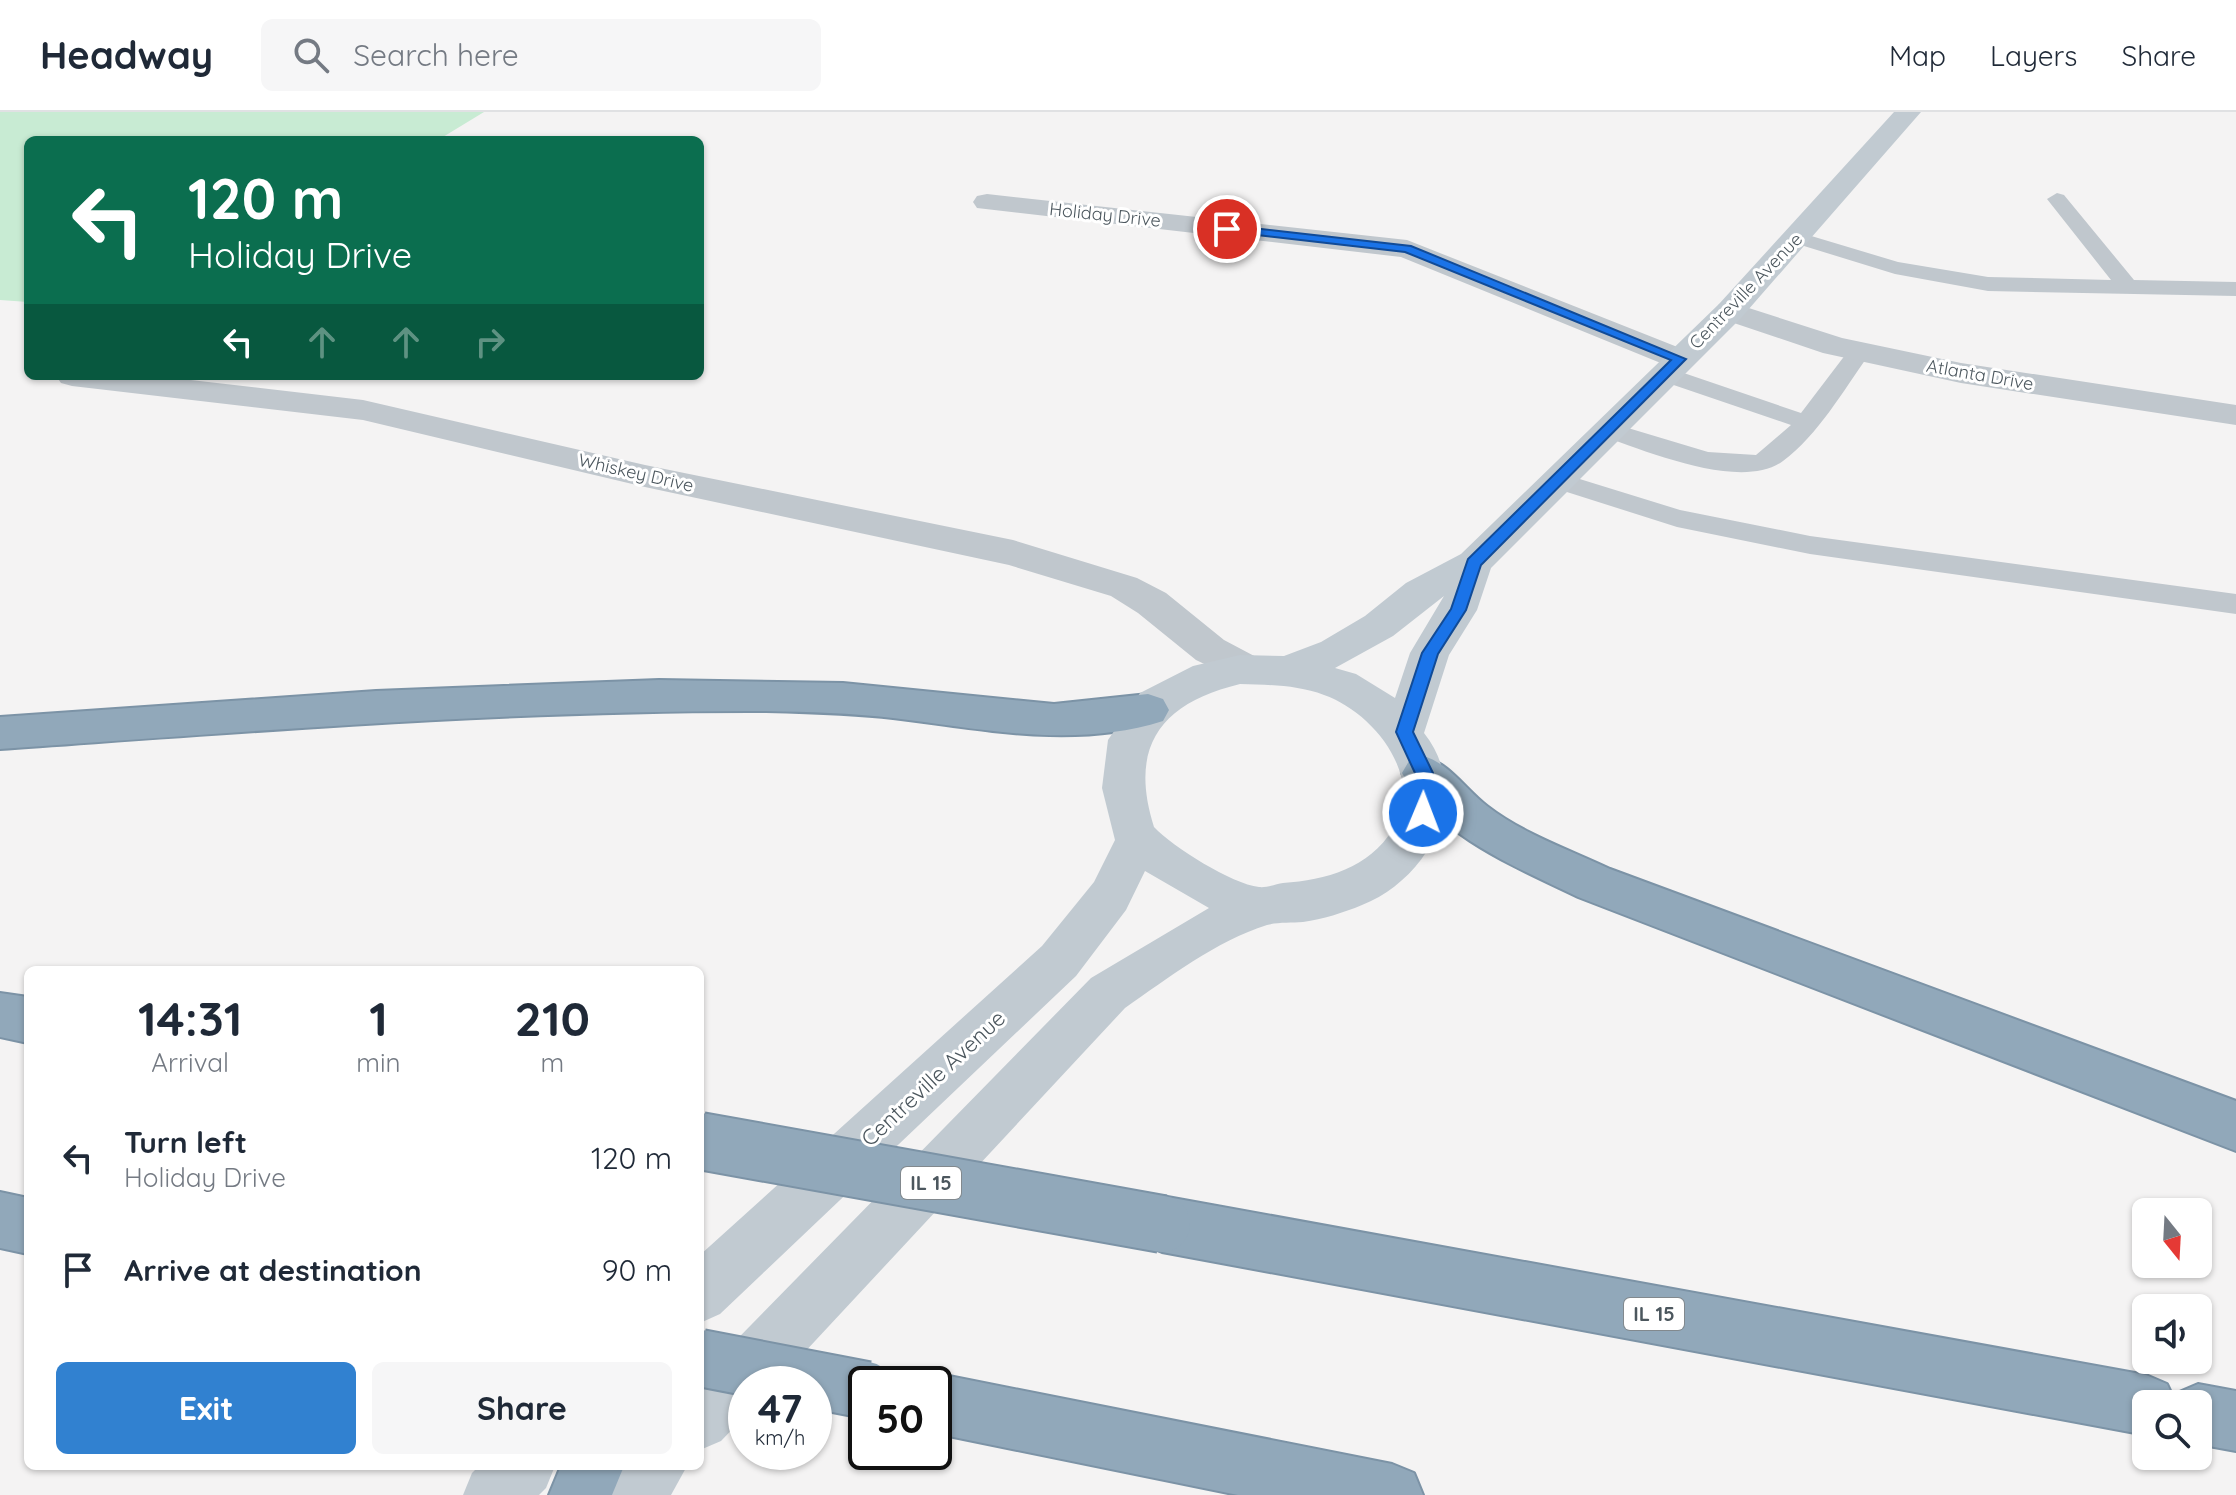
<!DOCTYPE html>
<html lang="en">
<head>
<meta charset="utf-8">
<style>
	:root { --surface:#fff; --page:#f6f6f7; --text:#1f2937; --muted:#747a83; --line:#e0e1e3; --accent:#3181d0 }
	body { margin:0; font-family:Quicksand,sans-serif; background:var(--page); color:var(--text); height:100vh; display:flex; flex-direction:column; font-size:30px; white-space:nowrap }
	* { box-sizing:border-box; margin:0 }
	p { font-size:26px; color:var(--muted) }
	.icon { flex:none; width:44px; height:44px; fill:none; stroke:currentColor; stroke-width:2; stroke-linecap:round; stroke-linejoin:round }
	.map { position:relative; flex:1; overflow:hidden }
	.details { position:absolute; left:24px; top:854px; width:680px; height:504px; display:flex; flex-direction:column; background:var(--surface); border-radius:12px; box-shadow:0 2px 6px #0004 }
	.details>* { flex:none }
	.hud { position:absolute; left:24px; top:24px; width:680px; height:244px; border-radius:12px; box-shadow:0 2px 6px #0004; background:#0b6e4f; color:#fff; overflow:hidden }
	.needle { width:52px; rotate:162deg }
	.tools { position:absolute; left:2132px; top:1086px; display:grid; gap:16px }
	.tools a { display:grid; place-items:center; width:80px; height:80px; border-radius:12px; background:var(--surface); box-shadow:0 2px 6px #0004; font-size:40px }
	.speed { position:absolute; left:728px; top:1254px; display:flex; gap:16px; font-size:40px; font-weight:700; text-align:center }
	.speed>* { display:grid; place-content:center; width:104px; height:104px; border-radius:50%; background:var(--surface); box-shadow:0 2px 6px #0004; line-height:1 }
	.speed small { font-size:20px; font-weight:400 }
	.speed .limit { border:4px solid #111; border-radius:12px; background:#fff; color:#111 }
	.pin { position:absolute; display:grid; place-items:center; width:68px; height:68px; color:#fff; margin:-34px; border:4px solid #fff; border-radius:50%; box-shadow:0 2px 8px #0007 }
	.me { position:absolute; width:88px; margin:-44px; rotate:1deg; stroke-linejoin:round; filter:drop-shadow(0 0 6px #0008) }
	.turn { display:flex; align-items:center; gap:28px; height:168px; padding:0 32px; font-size:36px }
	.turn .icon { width:104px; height:104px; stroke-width:2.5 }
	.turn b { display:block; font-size:56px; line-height:68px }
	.lanes { display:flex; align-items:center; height:76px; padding:0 32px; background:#0003; justify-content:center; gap:40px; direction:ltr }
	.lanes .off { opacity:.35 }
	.eta { display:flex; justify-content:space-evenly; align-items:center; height:136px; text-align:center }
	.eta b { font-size:48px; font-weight:700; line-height:56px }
	.cta { display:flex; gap:16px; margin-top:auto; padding:16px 32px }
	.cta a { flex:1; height:92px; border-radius:12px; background:var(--accent); color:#fff; font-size:32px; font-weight:700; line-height:92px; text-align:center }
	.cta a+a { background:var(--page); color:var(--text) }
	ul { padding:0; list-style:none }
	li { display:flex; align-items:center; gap:24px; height:112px; padding:0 32px }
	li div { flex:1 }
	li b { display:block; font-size:30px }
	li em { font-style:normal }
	header { display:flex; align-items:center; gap:48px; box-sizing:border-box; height:112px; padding:0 40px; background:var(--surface); border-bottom:2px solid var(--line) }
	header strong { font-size:38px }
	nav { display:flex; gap:44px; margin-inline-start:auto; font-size:28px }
	.search { width:560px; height:72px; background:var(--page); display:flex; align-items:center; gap:20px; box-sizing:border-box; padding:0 28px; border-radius:12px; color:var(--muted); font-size:30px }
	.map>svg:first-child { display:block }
</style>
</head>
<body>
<header>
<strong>Headway</strong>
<div class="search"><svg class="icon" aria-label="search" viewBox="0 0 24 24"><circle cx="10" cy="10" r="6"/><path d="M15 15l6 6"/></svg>Search here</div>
<nav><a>Map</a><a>Layers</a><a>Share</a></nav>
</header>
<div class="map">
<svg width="2236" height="1383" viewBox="0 0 2236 1383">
	<rect width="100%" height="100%" fill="#f4f3f3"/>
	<!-- green -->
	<path fill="#c8ebd3" d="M 0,0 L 484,0 L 438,28 L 28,28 L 28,190 L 0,188 Z"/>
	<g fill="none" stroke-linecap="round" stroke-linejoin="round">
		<defs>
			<g id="motorway">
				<path d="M 659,568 L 843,571 L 1054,592 L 1148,582 L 1163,587 L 1169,598 L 1163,609 C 1074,637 983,617 893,606 C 851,601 809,600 766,599 C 510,598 256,619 0,637 L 0,605 L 376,579 Z"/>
				<path d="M 1424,644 C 1451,653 1465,677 1487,694 C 1523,722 1570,738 1610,757 L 2236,989 L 2236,1039 L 1578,785 C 1518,756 1435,722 1402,661 L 1409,649 Z"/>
				<path d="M 0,881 L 28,885 L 28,931 L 0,925 Z"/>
				<path d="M 0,1080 L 28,1086 L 28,1142 L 0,1136 Z"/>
				<path d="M 1162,1084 L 2146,1263 L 2167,1272 L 2174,1287 L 2177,1281 L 2198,1272 L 2236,1279 L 2236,1339 L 2198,1332 L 2198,1292 L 2146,1292 L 2146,1323 L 1162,1140 L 1142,1132 L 1134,1112 L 1142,1092 Z"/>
				<path d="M 934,1261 L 1392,1352 L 1414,1361 L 1423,1383 L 1238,1383 L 934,1321 L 934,1272 L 912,1272 Z"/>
				<path d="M 561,1354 L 624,1354 L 612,1383 L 549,1383 Z"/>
			</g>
		</defs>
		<!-- motorway casing -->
		<use href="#motorway" stroke="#7c93a6" stroke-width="4"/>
		<!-- service -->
		<g fill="#c0c7cd" fill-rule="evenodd">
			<path d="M 2057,81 L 2064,83 L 2134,168 L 2236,170 L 2236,184 L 1988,179 L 1895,162 L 1791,130 L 1788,126 L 1798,120 L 1898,150 L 1988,165 L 2111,168 L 2047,87 Z"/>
			<path d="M 1860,232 L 1872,239 L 1868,244 C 1843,279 1818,323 1783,349 C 1741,380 1644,338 1599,323 L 1596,318 L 1608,310 L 1708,340 L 1756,343 L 1791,313 L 1656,267 L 1652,262 L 1656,257 L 1672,257 L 1801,301 L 1852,234 Z"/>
			<path d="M 1557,360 L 1680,398 L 1810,424 L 2236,482 L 2236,502 L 1810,442 L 1677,415 L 1548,374 L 1544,368 L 1548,362 Z"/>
		</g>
		<!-- minor -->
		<g fill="#c0c7cd" fill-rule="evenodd">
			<path d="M 987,82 L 1407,128 L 1690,240 L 1695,247 L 1690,254 L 1679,257 L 1668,254 L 1401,145 L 977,96 L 973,90 L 977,84 Z"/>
			<path d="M 1730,190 L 1842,226 L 1961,251 L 2236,293 L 2236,313 L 1961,271 L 1823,241 L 1719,206 L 1715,199 L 1719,192 Z"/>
			<path d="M 56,264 L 156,264 L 363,288 L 645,353 L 1013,428 L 1137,466 L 1166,481 L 1224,528 L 1258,546 L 1264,556 L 1258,566 L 1244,571 L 1196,548 L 1138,501 L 1111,484 L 1009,453 L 645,375 L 363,308 L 72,274 L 61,271 Z"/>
		</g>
		<!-- secondary -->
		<g fill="#c1cad1" fill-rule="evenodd">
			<path d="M 1894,0 L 1921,0 L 1741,206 L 1491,456 L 1477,498 L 1449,543 L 1424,621 C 1474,684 1428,767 1362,793 C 1343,801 1323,807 1303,810 C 1291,811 1278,810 1267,813 C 1216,829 1168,866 1125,896 L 775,1272 L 746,1272 L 746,1303 L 721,1329 L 700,1338 L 700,1265 L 1091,866 L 1209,796 L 1145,759 L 1126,798 L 1076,864 L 720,1202 L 700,1211 L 700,1143 L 1042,834 L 1094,770 L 1115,728 L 1102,676 L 1108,628 L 1140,581 L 1193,554 L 1240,543 L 1284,544 L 1321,530 L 1365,504 L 1406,471 L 1461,442 L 1719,192 ZM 1444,484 L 1410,541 L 1395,586 L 1356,562 L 1335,556 L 1393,524 ZM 1240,572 C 1270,573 1297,573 1324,583 C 1373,600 1426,665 1393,717 C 1369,756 1326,768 1283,771 C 1276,772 1266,776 1259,775 C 1232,772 1173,735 1154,715 C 1128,633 1162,591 1240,572 Z"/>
			<path d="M 479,1354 L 555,1354 L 546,1376 L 539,1383 L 463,1383 L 472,1361 Z"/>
			<path d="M 613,1354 L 687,1354 L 671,1383 L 597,1383 Z"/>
		</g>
		<!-- motorway -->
		<use href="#motorway" fill="#91a8ba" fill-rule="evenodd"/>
		<defs>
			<g id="motorway-bridge">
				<path d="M 700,1029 L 1162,1112"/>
				<path d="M 700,1246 L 866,1278"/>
			</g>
		</defs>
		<!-- motorway-bridge casing -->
		<use href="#motorway-bridge" stroke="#7c93a6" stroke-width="60" stroke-linecap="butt"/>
		<!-- motorway-bridge -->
		<use href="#motorway-bridge" stroke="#91a8ba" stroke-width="56"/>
	</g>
	<!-- route -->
	<path fill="#1a73e8" stroke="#114b97" stroke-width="2" d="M 1227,113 L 1411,134 L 1686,247 L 1481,453 L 1466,498 L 1438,542 L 1413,620 L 1433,661 L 1430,706 L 1417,706 L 1414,701 L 1415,661 L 1396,620 L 1422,541 L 1451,497 L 1468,447 L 1671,248 L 1405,140 L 1223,119 L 1223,114 Z"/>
	<g text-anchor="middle" stroke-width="6" stroke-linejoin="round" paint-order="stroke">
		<!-- far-street labels -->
		<g font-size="18" fill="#4c575e" stroke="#fff">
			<text transform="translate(1105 103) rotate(6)" y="6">Holiday Drive</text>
			<text transform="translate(1746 179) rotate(-46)" y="6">Centreville Avenue</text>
			<text transform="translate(1980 263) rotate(10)" y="6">Atlanta Drive</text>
			<text transform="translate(636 361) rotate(13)" y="6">Whiskey Drive</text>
		</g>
		<!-- shield labels -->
		<g fill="#fff" stroke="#82898e" stroke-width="2">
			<rect x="901" y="1055" width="60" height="32" rx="6"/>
			<rect x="1624" y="1186" width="60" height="32" rx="6"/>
		</g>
		<g font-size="20" font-weight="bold" fill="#4c575e">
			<text x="931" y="1078">IL 15</text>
			<text x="1654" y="1209">IL 15</text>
		</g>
		<!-- street labels -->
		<g font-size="22" fill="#4c575e" stroke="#fff">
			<text transform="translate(933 966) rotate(-43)" y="8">Centreville Avenue</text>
		</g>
	</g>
</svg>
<div class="tools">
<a><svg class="needle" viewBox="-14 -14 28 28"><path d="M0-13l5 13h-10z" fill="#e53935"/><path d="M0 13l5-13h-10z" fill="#747a83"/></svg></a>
<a><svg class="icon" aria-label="sound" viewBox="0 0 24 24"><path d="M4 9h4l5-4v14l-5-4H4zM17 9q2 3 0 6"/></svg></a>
<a><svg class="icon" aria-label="search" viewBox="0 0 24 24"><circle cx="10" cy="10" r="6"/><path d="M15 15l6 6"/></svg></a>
</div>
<div class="speed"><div>47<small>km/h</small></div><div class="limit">50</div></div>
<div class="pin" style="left:1227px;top:117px;background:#d93025"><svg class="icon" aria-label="arrive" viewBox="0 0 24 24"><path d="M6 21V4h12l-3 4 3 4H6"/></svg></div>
<svg class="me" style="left:1423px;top:701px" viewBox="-20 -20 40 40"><circle r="17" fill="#1a73e8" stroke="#fff" stroke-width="3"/><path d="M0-11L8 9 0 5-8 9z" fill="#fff"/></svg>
<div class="hud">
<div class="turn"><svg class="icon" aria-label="left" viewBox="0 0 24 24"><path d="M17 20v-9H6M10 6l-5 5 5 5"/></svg><div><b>120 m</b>Holiday Drive</div></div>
<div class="lanes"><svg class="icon" aria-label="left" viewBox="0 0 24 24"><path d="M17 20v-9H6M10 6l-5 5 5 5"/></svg><svg class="icon off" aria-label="ahead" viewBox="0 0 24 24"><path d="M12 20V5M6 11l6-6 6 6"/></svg><svg class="icon off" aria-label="ahead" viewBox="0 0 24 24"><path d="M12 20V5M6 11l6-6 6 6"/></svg><svg class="icon off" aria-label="right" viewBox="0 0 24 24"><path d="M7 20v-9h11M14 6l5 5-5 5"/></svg></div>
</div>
<section class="details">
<div class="eta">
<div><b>14:31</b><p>Arrival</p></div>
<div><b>1</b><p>min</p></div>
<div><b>210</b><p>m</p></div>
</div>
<ul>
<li><svg class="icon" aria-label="left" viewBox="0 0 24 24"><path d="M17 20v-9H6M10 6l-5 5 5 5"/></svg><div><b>Turn left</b><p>Holiday Drive</p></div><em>120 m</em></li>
<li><svg class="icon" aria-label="arrive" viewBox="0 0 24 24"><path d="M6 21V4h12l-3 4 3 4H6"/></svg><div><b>Arrive at destination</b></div><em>90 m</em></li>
</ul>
<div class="cta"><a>Exit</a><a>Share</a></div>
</section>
</div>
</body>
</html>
